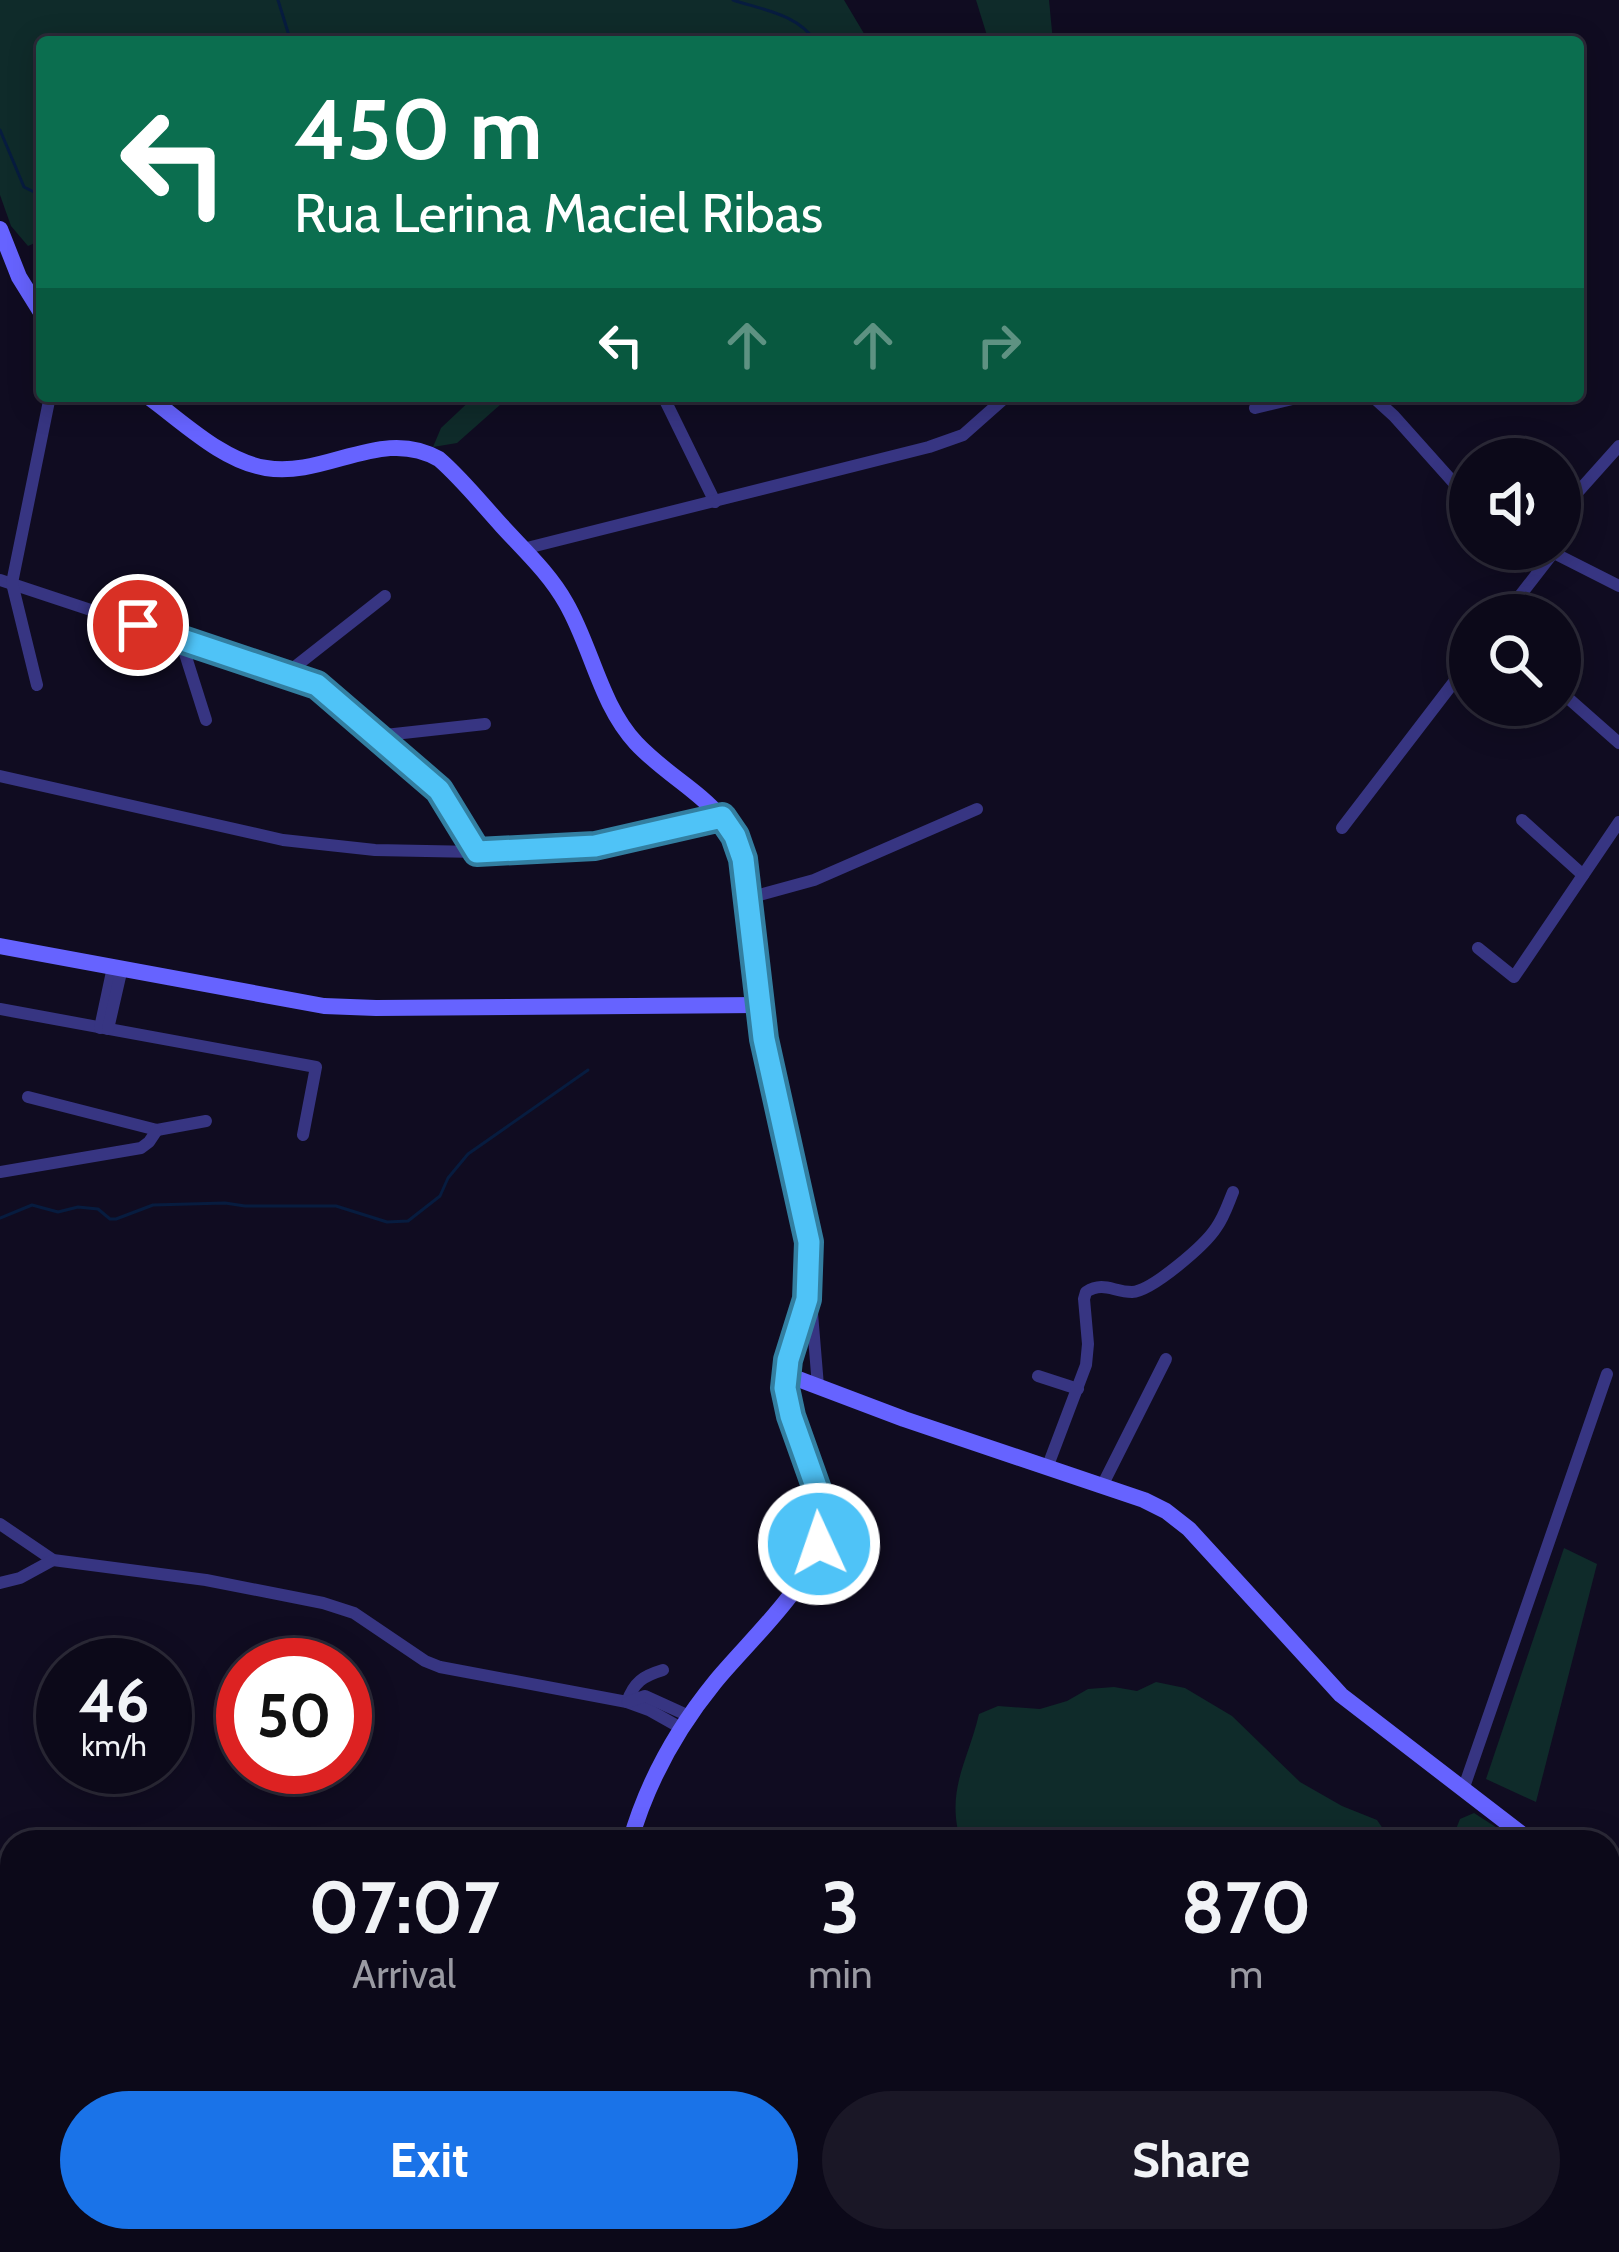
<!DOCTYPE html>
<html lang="en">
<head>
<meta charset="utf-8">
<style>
	:root { --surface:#0c0919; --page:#1a1726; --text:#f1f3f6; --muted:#9a9aa2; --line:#2c2a38; --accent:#1a73e8 }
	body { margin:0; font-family:Cabin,sans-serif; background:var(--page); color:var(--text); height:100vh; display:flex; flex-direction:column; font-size:45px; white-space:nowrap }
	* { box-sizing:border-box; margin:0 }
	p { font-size:39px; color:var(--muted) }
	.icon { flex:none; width:66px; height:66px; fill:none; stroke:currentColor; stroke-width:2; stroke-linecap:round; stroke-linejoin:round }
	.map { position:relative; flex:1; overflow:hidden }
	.drawer { position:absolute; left:0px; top:1830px; width:1620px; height:423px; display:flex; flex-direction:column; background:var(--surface); border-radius:36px 36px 0 0; box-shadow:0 6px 30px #0003,0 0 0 3px var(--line) }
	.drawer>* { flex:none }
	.banner { position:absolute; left:36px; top:36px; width:1548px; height:366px; border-radius:12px; box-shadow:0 6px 30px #0003,0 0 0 3px var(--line); background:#0b6e4f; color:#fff; overflow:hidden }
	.buttons { position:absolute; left:1449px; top:438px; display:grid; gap:24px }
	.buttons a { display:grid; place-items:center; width:132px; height:132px; border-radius:50%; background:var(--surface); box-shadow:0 6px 30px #0003,0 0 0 3px var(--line); font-size:60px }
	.speed { position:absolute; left:36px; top:1638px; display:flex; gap:24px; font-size:60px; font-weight:700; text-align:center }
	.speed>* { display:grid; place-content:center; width:156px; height:156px; border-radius:50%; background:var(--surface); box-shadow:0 6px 30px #0003,0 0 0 3px var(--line); line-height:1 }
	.speed small { font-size:30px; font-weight:400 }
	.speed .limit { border:18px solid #d22; background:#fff; color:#111 }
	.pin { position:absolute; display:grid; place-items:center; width:102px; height:102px; color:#fff; margin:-51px; border:6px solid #fff; border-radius:50%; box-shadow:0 3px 12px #0007 }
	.me { position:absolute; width:132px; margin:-66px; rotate:357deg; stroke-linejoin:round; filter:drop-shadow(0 0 9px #0008) }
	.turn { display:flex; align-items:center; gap:42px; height:252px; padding:0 60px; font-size:54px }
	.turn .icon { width:156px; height:156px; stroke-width:2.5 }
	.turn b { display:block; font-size:84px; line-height:102px }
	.lanes { display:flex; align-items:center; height:114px; padding:0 60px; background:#0003; justify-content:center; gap:60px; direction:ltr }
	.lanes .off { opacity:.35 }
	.eta { display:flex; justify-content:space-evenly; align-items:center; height:204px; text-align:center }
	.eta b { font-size:72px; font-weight:700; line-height:84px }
	.button { display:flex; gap:24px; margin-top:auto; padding:24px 60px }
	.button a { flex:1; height:138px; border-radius:72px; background:var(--accent); color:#fff; font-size:48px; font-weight:700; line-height:138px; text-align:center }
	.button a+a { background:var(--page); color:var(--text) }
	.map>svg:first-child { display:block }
</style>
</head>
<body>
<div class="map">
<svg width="1619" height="2252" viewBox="0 0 1619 2252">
	<rect width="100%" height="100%" fill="#100c21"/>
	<!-- green -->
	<g fill="#0f2b2a">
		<path d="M 0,0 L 844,0 L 869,42 L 42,42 L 42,240 L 28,246 L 11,226 L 0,195 Z"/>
		<path d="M 976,0 L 1049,0 L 1053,42 L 989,42 Z"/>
		<path d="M 475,396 L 510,396 L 457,443 L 433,447 L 441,428 Z"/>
		<path d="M 1564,1548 L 1597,1564 L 1536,1802 L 1486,1779 Z"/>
		<path d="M 1156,1682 L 1185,1688 L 1232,1716 L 1300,1782 L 1342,1806 L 1377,1820 L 1392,1842 L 961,1842 C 945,1790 968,1762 979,1714 L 998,1706 L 1040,1709 L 1067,1701 L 1088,1689 L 1114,1687 L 1137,1691 Z"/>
		<path d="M 1474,1813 L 1519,1842 L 1451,1842 L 1460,1819 Z"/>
		<path d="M 1608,1888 L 1619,1893 L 1619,2252 L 1126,2252 L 1123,2241 L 1608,2241 Z"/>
		<path d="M 453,2241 L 545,2241 L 574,2252 L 496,2252 Z"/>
		<path d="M 747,2241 L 868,2241 L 890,2252 L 759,2252 L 758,2246 Z"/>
	</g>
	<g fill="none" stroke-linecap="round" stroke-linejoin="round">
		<!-- stream -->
		<g stroke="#071c3f" stroke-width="3">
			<path d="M 278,0 L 291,42"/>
			<path d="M 733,0 C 763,10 798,14 816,42"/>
			<path d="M 0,130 L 24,187 L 42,196"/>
			<path d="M 0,1218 L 32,1205 L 58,1212 L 78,1207 L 98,1209 L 110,1219 L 116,1219 L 153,1205 L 225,1203 L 245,1206 L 336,1206 L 387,1222 L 408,1221 L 440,1196 L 448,1178 L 468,1154 L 588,1070"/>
		</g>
		<!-- street -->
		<g stroke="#373582" stroke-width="12">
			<path d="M 663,396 L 715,502"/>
			<path d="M 1372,396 L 1394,416 L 1470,501"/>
			<path d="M 1255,408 L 1305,396"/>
			<path d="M 1560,512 L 1619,446"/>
			<path d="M 523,549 L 929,447 L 963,435 L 1007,396"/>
			<path d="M 1546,549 L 1619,586"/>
			<path d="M 0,580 L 317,685 L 438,790 L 477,852"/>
			<path d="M 1505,615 L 1553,553"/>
			<path d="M 180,638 L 206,720"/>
			<path d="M 287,673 L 385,596"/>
			<path d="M 37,685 L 12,583 L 50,396"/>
			<path d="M 1560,691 L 1619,743"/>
			<path d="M 376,736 L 485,724"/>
			<path d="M 0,776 L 283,840 L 375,850 L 477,852 L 567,848 L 625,840 L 722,816"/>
			<path d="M 1522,820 L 1583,875"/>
			<path d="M 1342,828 L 1470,661"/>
			<path d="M 748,898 L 814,880 L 977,809"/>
			<path d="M 1478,948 L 1514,977 L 1619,822"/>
			<path d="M 0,1009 L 316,1067 L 303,1135"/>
			<path d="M 100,1028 L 113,967"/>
			<path d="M 108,1029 L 122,968"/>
			<path d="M 28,1097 L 157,1130 L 206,1121"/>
			<path d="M 0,1172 L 141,1148 L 149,1142 L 157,1130"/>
			<path d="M 811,1301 L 818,1386"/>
			<path d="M 1038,1376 L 1078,1389"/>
			<path d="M 1047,1468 L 1086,1365 L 1088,1344 L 1084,1299 L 1086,1292 C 1104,1281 1113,1292 1132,1292 C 1152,1291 1205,1245 1216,1228 C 1224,1217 1228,1204 1233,1192"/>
			<path d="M 1102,1486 L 1166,1359"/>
			<path d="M 0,1524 L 53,1560 L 206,1580 L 323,1603 L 354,1613 L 425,1661 L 440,1667 L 627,1702 L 649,1710 L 681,1728"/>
			<path d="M 0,1583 L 20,1578 L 53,1560"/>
			<path d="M 627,1702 C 634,1682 643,1676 663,1670"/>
			<path d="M 628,1702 L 645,1696 L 689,1716"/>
			<path d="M 1463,1790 L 1607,1374"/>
			<path d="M 0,1906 L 12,1909"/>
			<path d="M 0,2121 L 12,2127"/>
			<path d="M 0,2250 L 5,2252"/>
		</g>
		<!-- secondary -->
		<g stroke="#6663ff" stroke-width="16">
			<path d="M 0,229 L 19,277 L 42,314"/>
			<path d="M 147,396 C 182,421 222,461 266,468 C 326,478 382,426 439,459 C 462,479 481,503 502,526 C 524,550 550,574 566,603 C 592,648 600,704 636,743 C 679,789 734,803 745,872 C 752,942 757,1012 772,1081 C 783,1134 803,1188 809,1241 C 811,1266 810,1291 803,1314 C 795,1340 783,1365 786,1394 C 791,1444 833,1490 819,1543 C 807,1589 746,1644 715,1682 C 676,1730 647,1782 630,1842"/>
			<path d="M 0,946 L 324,1006 L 376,1008 L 759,1005"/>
			<path d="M 785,1374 L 904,1419 L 1144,1500 L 1166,1511 L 1189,1529 L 1341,1695 L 1532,1842"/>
			<path d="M 1608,1882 L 1619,1887"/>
			<path d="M 409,2252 L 418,2241"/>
		</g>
	</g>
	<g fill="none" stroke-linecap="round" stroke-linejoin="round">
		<defs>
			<path id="route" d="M 138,625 L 317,685 L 439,790 L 477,852 L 595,846 L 722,817 L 735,836 L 743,859 L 764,1039 L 809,1242 L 807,1299 L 788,1360 L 785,1388 L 791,1416 L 818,1492 L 822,1526 L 819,1544"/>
		</defs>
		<!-- route casing -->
		<use href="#route" stroke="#337fa1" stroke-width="30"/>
		<!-- route -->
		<use href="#route" stroke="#4fc3f7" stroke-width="21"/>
	</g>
</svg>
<div class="buttons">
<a><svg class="icon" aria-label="sound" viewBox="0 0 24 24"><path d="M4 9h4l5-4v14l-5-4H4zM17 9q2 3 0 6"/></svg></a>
<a><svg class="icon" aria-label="search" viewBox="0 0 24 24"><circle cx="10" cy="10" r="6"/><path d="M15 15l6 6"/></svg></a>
</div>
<div class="speed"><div>46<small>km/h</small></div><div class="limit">50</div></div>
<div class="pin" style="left:138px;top:625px;background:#d93025"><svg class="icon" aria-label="arrive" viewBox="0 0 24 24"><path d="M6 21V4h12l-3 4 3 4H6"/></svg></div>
<svg class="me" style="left:819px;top:1544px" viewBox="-20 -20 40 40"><circle r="17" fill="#4fc3f7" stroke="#fff" stroke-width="3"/><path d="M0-11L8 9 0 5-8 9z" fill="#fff"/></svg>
<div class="banner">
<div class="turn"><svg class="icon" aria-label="left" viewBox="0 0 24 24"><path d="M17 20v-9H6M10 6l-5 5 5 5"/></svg><div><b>450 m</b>Rua Lerina Maciel Ribas</div></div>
<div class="lanes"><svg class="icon" aria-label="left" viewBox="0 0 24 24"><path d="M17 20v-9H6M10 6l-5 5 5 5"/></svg><svg class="icon off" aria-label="ahead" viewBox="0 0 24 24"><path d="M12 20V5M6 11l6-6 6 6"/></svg><svg class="icon off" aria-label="ahead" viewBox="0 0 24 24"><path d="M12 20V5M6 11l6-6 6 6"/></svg><svg class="icon off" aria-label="right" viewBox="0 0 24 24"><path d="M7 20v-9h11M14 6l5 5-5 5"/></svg></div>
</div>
<section class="drawer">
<div class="eta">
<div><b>07:07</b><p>Arrival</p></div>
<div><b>3</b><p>min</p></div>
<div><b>870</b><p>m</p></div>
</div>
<div class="button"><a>Exit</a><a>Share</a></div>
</section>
</div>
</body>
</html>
